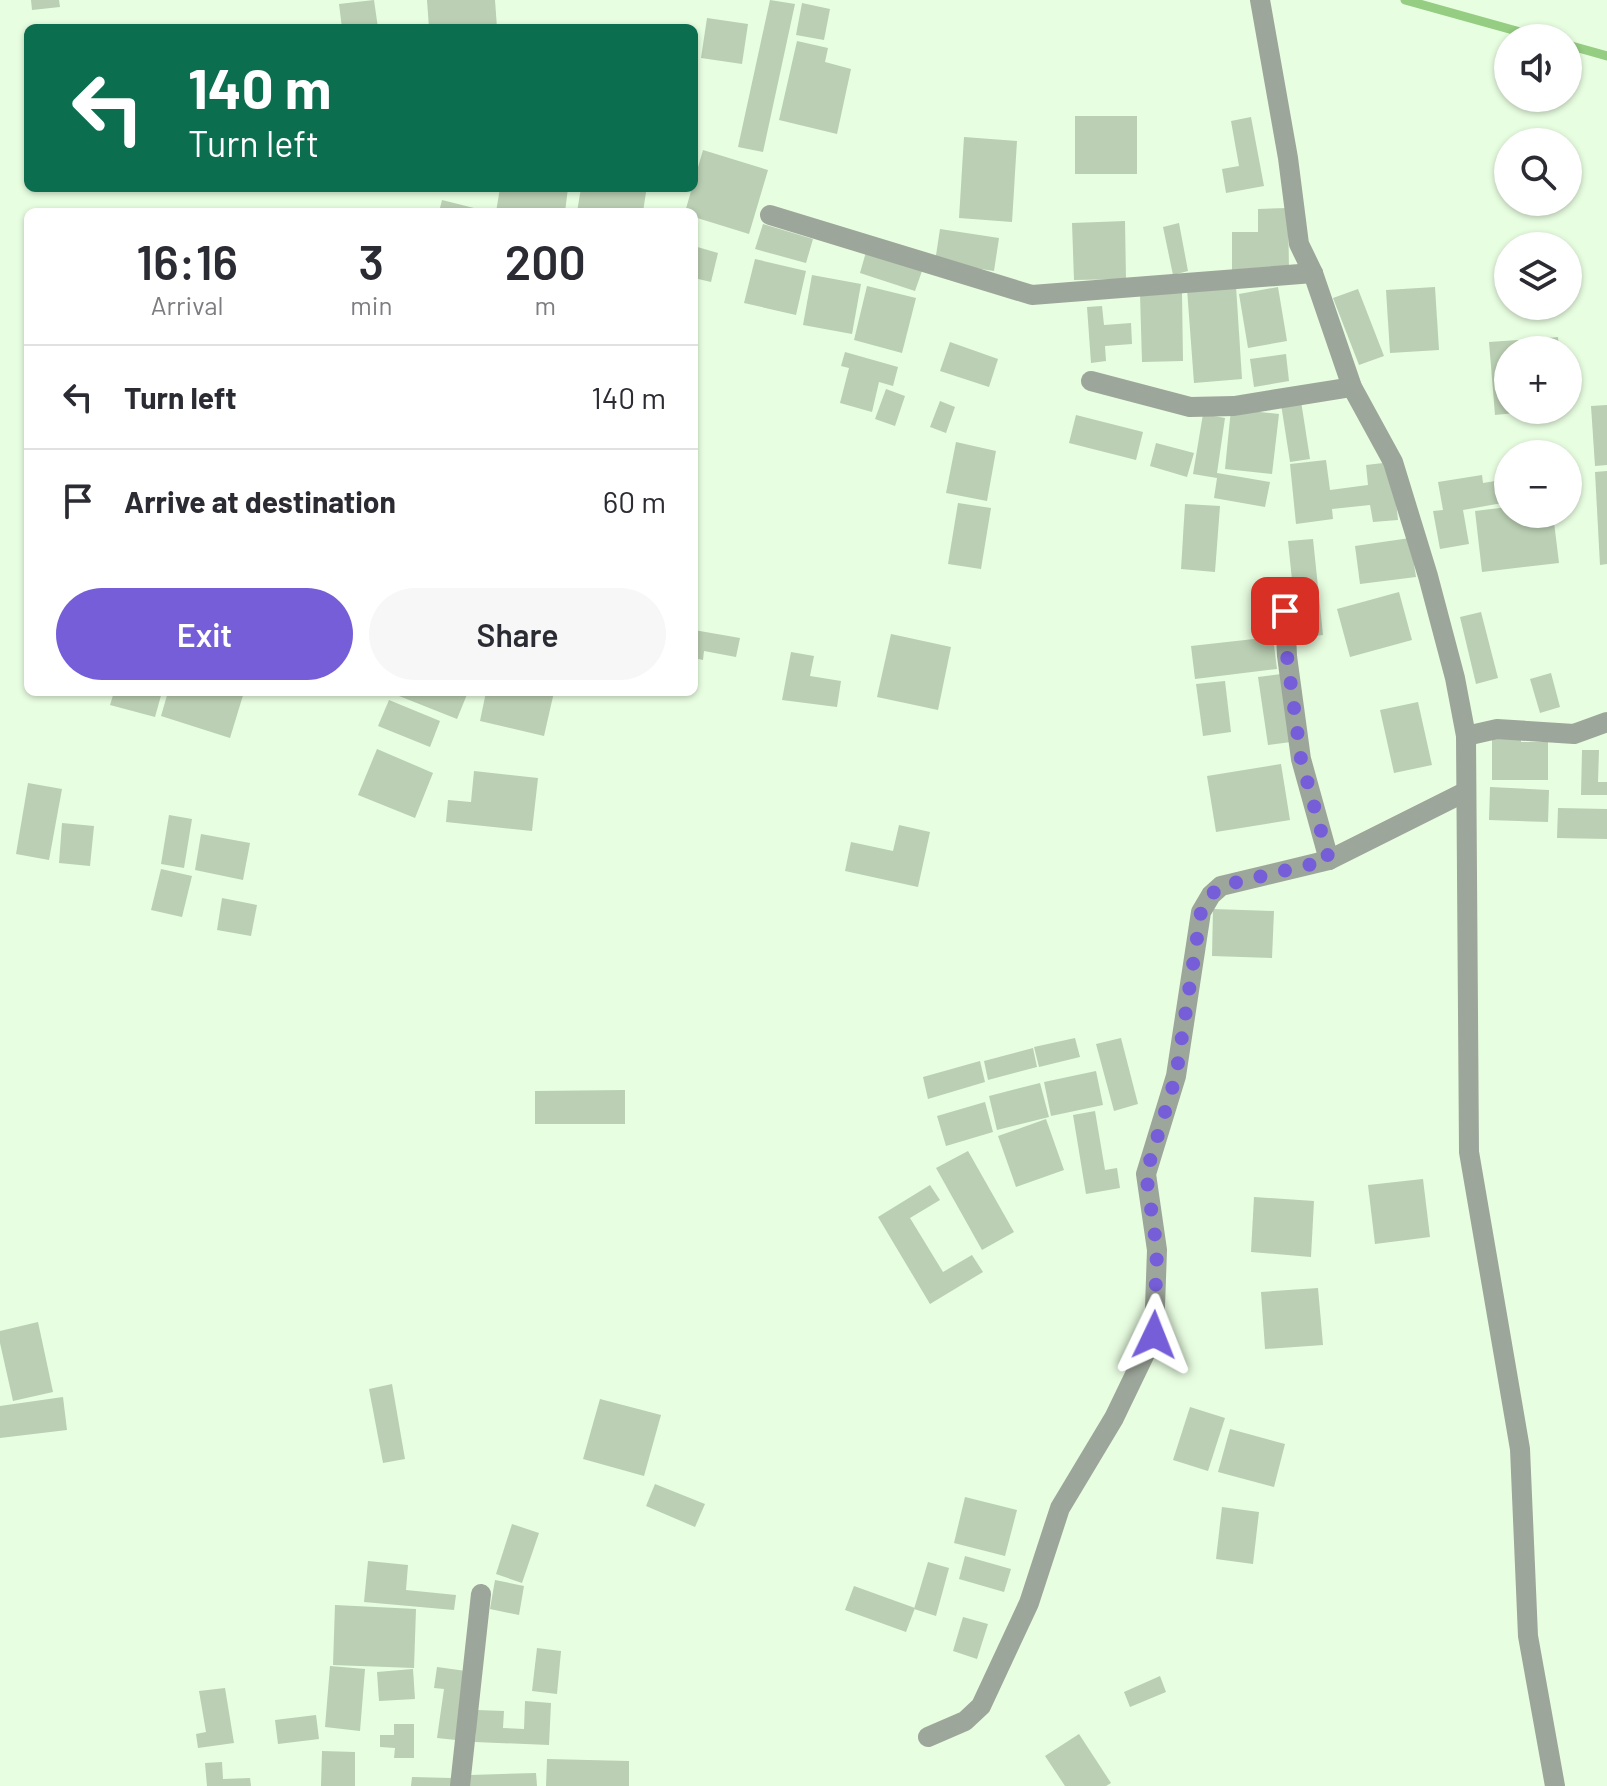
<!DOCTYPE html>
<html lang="en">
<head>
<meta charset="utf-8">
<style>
	:root { --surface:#fff; --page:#f7f7f7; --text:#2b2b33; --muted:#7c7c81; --line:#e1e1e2; --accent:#765ed9 }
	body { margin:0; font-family:Barlow,sans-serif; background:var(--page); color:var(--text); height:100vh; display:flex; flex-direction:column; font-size:30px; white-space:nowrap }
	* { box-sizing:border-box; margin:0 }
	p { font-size:26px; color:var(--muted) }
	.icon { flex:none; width:44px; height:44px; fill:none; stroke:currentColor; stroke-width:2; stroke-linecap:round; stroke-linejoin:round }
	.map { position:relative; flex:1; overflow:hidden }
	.side { position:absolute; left:24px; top:208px; width:674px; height:488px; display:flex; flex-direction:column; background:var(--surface); border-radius:12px; box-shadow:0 2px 6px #0004 }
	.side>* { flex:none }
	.hud { position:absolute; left:24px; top:24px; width:674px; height:168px; border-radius:12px; box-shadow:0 2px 6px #0004; background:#0b6e4f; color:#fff; overflow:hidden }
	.fabs { position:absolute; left:1494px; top:24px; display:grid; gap:16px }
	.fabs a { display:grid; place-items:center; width:88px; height:88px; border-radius:50%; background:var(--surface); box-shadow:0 2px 6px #0004; font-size:40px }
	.pin { position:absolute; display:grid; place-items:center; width:68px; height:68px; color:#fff; margin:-34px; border-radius:16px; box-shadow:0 4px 12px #0006 }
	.me { position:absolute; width:88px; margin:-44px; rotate:2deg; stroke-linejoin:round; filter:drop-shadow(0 0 6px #0008) }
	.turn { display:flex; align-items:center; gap:28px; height:168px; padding:0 32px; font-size:36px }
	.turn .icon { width:104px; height:104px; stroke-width:2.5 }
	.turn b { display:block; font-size:56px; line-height:68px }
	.eta { display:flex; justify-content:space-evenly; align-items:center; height:136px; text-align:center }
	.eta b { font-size:48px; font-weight:600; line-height:56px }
	.action { display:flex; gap:16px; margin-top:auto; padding:16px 32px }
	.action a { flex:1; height:92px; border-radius:48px; background:var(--accent); color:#fff; font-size:32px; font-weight:600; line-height:92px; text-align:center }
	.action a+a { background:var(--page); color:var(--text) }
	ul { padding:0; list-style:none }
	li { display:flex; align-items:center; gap:24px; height:104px; padding:0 32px; border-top:2px solid var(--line) }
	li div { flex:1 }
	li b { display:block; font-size:30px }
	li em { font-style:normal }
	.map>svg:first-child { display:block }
</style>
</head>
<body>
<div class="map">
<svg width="1607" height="1786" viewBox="0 0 1607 1786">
	<rect width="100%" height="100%" fill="#e8fee1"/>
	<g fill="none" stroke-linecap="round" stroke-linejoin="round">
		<!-- stream -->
		<g stroke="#95cd82" stroke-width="9">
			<path d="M 1405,0 L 1542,38"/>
			<path d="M 1568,45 L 1607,56"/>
		</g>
	</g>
	<!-- building -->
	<g fill="#bacfb3">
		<path d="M 31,0 L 59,0 L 60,7 L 32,10 Z"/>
		<path d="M 374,0 L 378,28 L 342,28 L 339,4 Z"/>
		<path d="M 427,0 L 495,0 L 497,28 L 429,28 Z"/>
		<path d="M 770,0 L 795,4 L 763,152 L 738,147 Z"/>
		<path d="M 802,3 L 830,9 L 824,40 L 796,35 Z"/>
		<path d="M 707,18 L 748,24 L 742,64 L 701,58 Z"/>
		<path d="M 797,41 L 828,48 L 825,62 L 851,69 L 837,134 L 779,120 Z"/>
		<rect x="1075" y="116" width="62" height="58"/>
		<path d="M 1251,117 L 1264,186 L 1226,193 L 1222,169 L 1239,166 L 1231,121 Z"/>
		<path d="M 964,137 L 1017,141 L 1012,222 L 959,218 Z"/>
		<path d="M 703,150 L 768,170 L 749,234 L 694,217 L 694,212 L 685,212 Z"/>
		<path d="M 500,188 L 568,188 L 565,212 L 496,212 Z"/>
		<path d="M 581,188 L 625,188 L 646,192 L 643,212 L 577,212 Z"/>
		<path d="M 442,200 L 478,209 L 477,212 L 439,212 Z"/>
		<path d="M 1288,208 L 1289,270 L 1232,270 L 1232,232 L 1258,232 L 1258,209 Z"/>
		<path d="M 1125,221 L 1126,279 L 1074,280 L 1072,223 Z"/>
		<path d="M 1179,223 L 1188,271 L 1173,275 L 1163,227 Z"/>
		<path d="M 763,224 L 813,239 L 806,263 L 755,249 Z"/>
		<path d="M 940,229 L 999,238 L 994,271 L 935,262 Z"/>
		<path d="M 694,246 L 718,253 L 711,282 L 694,278 Z"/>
		<path d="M 866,252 L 922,271 L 915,291 L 860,273 Z"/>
		<path d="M 755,259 L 806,271 L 796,315 L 744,303 Z"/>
		<path d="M 812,275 L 861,284 L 852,334 L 803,325 Z"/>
		<path d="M 867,286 L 916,298 L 902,353 L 854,340 Z"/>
		<path d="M 1236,286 L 1242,379 L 1194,383 L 1187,289 Z"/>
		<path d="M 1278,287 L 1287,341 L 1248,348 L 1239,294 Z"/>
		<path d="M 1435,287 L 1439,350 L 1390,353 L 1386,290 Z"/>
		<path d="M 1358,289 L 1384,356 L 1359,365 L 1333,298 Z"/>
		<path d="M 1182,293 L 1183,361 L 1142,362 L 1140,294 Z"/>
		<path d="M 1102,306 L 1104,325 L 1131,323 L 1132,344 L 1105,346 L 1106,361 L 1091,363 L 1087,307 Z"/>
		<path d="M 1558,337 L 1559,350 L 1528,350 L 1527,340 Z"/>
		<path d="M 1518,340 L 1519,350 L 1508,350 L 1508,410 L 1527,410 L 1527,412 L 1495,415 L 1489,342 Z"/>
		<path d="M 950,342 L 998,359 L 989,387 L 940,371 Z"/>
		<path d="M 845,352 L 898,367 L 893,386 L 879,382 L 872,412 L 840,403 L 849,368 L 841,366 Z"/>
		<path d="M 1286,354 L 1289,381 L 1254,387 L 1250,359 Z"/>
		<path d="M 886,389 L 905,396 L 895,426 L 875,419 Z"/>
		<path d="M 940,401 L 955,407 L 946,433 L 930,427 Z"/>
		<path d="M 1301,401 L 1310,459 L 1290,462 L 1281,404 Z"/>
		<path d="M 1607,405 L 1607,465 L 1595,466 L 1591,406 Z"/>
		<path d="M 1231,409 L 1279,414 L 1272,474 L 1225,469 Z"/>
		<path d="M 1203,414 L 1225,418 L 1217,473 L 1270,482 L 1265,507 L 1214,498 L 1217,478 L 1193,474 Z"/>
		<path d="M 1076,415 L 1143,432 L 1136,460 L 1069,443 Z"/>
		<path d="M 956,442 L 996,451 L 987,501 L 946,493 Z"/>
		<path d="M 1156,443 L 1194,453 L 1187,477 L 1150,466 Z"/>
		<path d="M 1326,460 L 1330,490 L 1368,485 L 1366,465 L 1392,462 L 1398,520 L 1373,522 L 1370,505 L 1332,509 L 1333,519 L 1296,524 L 1290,464 Z"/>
		<path d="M 1607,471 L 1607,564 L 1600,565 L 1595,472 Z"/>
		<path d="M 1482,475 L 1483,483 L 1508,479 L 1508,502 L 1463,510 L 1469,544 L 1440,549 L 1433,511 L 1443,510 L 1438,482 Z"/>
		<path d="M 958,503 L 991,508 L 981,569 L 948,564 Z"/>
		<path d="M 1185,504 L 1220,506 L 1215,572 L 1181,569 Z"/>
		<path d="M 1508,507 L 1508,514 L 1553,514 L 1559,563 L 1482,572 L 1475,511 Z"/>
		<path d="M 1410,538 L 1416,577 L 1360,584 L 1355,546 Z"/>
		<path d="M 1313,539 L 1323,635 L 1298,638 L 1288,541 Z"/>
		<path d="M 1399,592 L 1412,640 L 1350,657 L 1337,609 Z"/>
		<path d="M 1481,612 L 1498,678 L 1476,684 L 1460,617 Z"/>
		<path d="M 694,630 L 740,638 L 736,657 L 704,651 L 703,660 L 694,658 Z"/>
		<path d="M 891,634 L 951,647 L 938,710 L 877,697 Z"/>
		<path d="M 1273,637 L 1277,669 L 1195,679 L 1191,646 Z"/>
		<path d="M 791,652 L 814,656 L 810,676 L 841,681 L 837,707 L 782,700 Z"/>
		<path d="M 1551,673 L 1560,707 L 1540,713 L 1530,679 Z"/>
		<path d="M 1281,674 L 1291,742 L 1268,745 L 1258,677 Z"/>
		<path d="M 1225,681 L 1231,732 L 1203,736 L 1196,684 Z"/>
		<path d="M 114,692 L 162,692 L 155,717 L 110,705 Z"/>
		<path d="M 168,692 L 244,692 L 230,738 L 161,716 Z"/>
		<path d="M 389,692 L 468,692 L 457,719 Z"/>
		<path d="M 486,692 L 554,692 L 544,736 L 480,721 Z"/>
		<path d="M 389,700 L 440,721 L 430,747 L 378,726 Z"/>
		<path d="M 1418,702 L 1432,765 L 1394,773 L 1380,710 Z"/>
		<path d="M 1492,732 L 1521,732 L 1521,742 L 1548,742 L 1548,780 L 1492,780 Z"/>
		<path d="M 377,749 L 433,773 L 415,818 L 358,795 Z"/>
		<path d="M 1582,750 L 1599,750 L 1598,782 L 1607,782 L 1607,795 L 1581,795 Z"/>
		<path d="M 1281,764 L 1290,820 L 1216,832 L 1207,776 Z"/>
		<path d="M 474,771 L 538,778 L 532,831 L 446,822 L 448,800 L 471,802 Z"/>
		<path d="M 28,783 L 62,789 L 49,860 L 16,854 Z"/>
		<path d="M 1490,787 L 1549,790 L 1548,822 L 1489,820 Z"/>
		<path d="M 1558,808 L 1607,809 L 1607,839 L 1557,838 Z"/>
		<path d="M 169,815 L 192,819 L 184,868 L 161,864 Z"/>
		<path d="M 62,823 L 94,826 L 90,866 L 59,863 Z"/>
		<path d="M 899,825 L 930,832 L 918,887 L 845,871 L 851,842 L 893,851 Z"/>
		<path d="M 201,834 L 250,843 L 243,880 L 195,870 Z"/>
		<path d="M 161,869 L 192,876 L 182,917 L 151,910 Z"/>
		<path d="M 222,898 L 257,905 L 251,936 L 217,930 Z"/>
		<path d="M 1213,909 L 1274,911 L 1272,958 L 1212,956 Z"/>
		<path d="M 1075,1038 L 1080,1057 L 1039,1067 L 1034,1047 Z"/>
		<path d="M 1121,1038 L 1138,1104 L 1114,1111 L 1096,1044 Z"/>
		<path d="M 1033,1048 L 1037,1067 L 988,1080 L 984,1061 Z"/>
		<path d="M 980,1061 L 985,1082 L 928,1099 L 923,1077 Z"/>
		<path d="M 1096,1071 L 1103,1105 L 1051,1116 L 1044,1082 Z"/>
		<path d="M 1040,1083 L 1049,1117 L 997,1130 L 989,1096 Z"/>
		<path d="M 625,1090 L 625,1124 L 535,1124 L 535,1091 Z"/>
		<path d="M 985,1102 L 993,1132 L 946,1146 L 937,1116 Z"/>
		<path d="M 1095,1111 L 1105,1170 L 1117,1168 L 1120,1188 L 1086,1194 L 1073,1115 Z"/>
		<path d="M 1046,1119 L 1064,1170 L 1016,1187 L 998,1136 Z"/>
		<path d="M 968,1151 L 1014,1232 L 982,1250 L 936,1168 Z"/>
		<path d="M 1423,1179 L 1430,1237 L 1375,1244 L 1368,1185 Z"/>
		<path d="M 930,1185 L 940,1200 L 910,1218 L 943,1272 L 972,1255 L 983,1272 L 930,1304 L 878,1217 Z"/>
		<path d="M 1254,1197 L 1314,1201 L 1311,1257 L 1251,1252 Z"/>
		<path d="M 1318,1288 L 1323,1345 L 1265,1349 L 1261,1292 Z"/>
		<path d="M 38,1322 L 53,1392 L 13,1401 L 0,1343 L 0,1331 Z"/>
		<path d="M 392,1384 L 405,1459 L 383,1463 L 369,1389 Z"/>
		<path d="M 63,1397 L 67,1430 L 0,1438 L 0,1406 Z"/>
		<path d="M 600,1399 L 661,1415 L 644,1476 L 583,1459 Z"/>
		<path d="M 1190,1407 L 1225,1418 L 1208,1471 L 1173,1460 Z"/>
		<path d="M 1230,1429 L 1285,1444 L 1274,1487 L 1218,1472 Z"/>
		<path d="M 655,1484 L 705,1504 L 695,1527 L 646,1506 Z"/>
		<path d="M 965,1497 L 1017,1510 L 1005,1556 L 954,1543 Z"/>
		<path d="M 1222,1507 L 1259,1512 L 1253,1564 L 1216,1559 Z"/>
		<path d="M 512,1524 L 539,1533 L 522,1583 L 496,1574 Z"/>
		<path d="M 965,1556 L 1011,1569 L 1004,1592 L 959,1579 Z"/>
		<path d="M 368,1561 L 408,1565 L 406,1590 L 456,1595 L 454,1610 L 364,1602 Z"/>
		<path d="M 928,1562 L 949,1568 L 936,1616 L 914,1609 Z"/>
		<path d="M 495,1580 L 524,1586 L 519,1615 L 490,1609 Z"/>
		<path d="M 854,1586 L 915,1608 L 906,1632 L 845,1610 Z"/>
		<path d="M 335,1605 L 416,1609 L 414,1668 L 333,1665 Z"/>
		<path d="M 963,1617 L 988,1624 L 977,1659 L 953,1651 Z"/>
		<path d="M 537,1648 L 561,1651 L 557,1694 L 532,1691 Z"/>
		<path d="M 330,1666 L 365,1669 L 360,1731 L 325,1727 Z"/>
		<path d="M 437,1667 L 466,1671 L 456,1740 L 437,1738 L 444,1689 L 434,1688 Z"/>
		<path d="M 413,1669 L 415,1699 L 379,1701 L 377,1672 Z"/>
		<path d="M 1160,1676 L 1166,1692 L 1130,1707 L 1124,1692 Z"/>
		<path d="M 225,1688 L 234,1743 L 198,1748 L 196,1734 L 206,1732 L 199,1691 Z"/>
		<path d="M 525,1701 L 551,1703 L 549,1745 L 475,1742 L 477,1710 L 504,1711 L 503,1728 L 524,1729 Z"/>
		<path d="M 316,1715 L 319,1739 L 278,1744 L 275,1720 Z"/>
		<path d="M 394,1724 L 414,1724 L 414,1758 L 394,1758 L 395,1748 L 380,1747 L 380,1735 L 394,1735 Z"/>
		<path d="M 1079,1734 L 1111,1783 L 1106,1786 L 1065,1786 L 1045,1756 Z"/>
		<path d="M 322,1751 L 355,1752 L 355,1786 L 321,1786 Z"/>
		<path d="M 547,1759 L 629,1761 L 629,1786 L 546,1786 Z"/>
		<path d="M 222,1762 L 223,1779 L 250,1778 L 251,1786 L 207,1786 L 205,1763 Z"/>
		<path d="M 536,1773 L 537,1786 L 470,1786 L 470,1775 Z"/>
		<path d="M 412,1777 L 451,1778 L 451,1786 L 411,1786 Z"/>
	</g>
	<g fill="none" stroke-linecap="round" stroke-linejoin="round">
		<!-- street -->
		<g stroke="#9da69a" stroke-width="20">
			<path d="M 1260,0 L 1288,158 L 1299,244 L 1313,273 L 1352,387 L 1393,462 L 1428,576 L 1455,678 L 1466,736"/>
			<path d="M 770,215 L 1032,295 L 1313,273"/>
			<path d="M 1091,381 L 1190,407 L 1234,406 L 1352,387"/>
			<path d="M 1284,589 L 1287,656 L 1301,759 L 1329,860"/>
			<path d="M 928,1737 L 965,1721 L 981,1706 L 1029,1603 L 1060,1508 L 1114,1418 L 1154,1335 L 1157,1250 L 1146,1174 L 1176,1076 L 1201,912 L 1211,895 L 1221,886 L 1329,860 L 1465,792"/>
			<path d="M 460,1786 L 481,1594"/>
			<path d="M 1555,1786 L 1528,1636 L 1520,1449 L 1469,1152 L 1466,736 L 1497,729 L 1574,734 L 1607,722"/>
		</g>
	</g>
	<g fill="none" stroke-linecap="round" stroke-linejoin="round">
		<!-- route -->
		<path stroke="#765ed9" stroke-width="14" stroke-dasharray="0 25.2" d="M 1154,1335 L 1157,1250 L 1146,1174 L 1176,1076 L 1201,912 L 1211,895 L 1221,886 L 1329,860 L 1301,759 L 1287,656 L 1285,611"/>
	</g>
</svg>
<div class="fabs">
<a><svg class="icon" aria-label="sound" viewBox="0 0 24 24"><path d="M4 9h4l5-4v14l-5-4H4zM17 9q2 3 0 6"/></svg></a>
<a><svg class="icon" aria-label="search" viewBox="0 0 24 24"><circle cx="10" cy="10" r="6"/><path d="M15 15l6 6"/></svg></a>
<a><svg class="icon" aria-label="layers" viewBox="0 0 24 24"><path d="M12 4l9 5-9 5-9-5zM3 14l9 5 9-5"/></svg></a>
<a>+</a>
<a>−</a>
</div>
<div class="pin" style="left:1285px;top:611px;background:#d93025"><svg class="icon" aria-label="arrive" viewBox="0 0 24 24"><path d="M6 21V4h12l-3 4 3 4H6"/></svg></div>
<svg class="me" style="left:1154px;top:1335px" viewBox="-20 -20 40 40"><path d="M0-17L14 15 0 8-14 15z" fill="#765ed9" stroke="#fff" stroke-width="4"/></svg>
<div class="hud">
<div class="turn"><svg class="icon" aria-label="left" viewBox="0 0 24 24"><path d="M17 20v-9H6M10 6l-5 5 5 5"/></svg><div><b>140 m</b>Turn left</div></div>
</div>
<section class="side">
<div class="eta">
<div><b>16:16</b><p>Arrival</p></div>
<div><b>3</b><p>min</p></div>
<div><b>200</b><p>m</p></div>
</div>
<ul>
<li><svg class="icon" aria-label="left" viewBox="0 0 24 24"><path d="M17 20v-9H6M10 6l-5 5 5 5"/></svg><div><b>Turn left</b></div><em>140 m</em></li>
<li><svg class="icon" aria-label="arrive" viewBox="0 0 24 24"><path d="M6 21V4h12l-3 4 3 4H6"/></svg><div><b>Arrive at destination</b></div><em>60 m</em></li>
</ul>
<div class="action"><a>Exit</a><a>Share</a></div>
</section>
</div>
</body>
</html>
